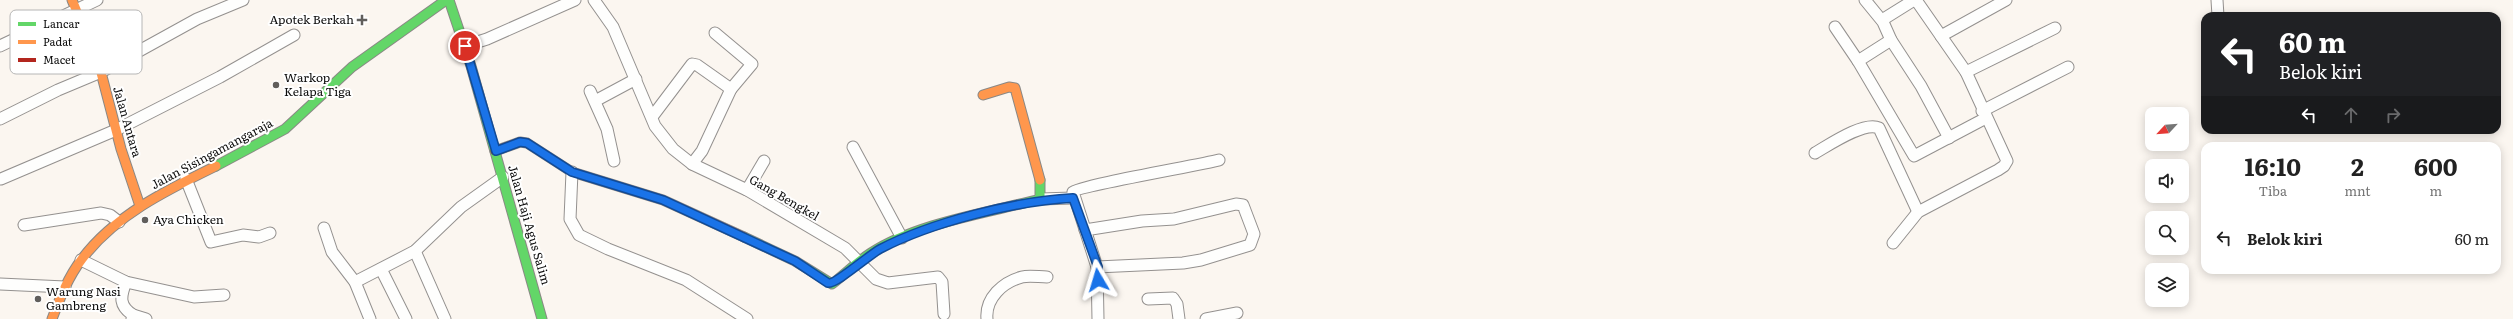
<!DOCTYPE html>
<html lang="id">
<head>
<meta charset="utf-8">
<style>
	:root { --surface:#fff; --page:#f2f2f2; --text:#222; --muted:#767676 }
	body { margin:0; font-family:Literata,serif; background:var(--page); color:var(--text); height:100vh; display:flex; flex-direction:column; font-size:15px; white-space:nowrap }
	* { box-sizing:border-box; margin:0 }
	p { font-size:13px; color:var(--muted) }
	.icon { flex:none; width:22px; height:22px; fill:none; stroke:currentColor; stroke-width:2; stroke-linecap:round; stroke-linejoin:round }
	.map { position:relative; flex:1; overflow:hidden }
	.drawer { position:absolute; left:2201px; top:142px; width:300px; height:132px; display:flex; flex-direction:column; background:var(--surface); border-radius:12px; box-shadow:0 2px 10px #0003 }
	.drawer>* { flex:none }
	.top-card { position:absolute; left:2201px; top:12px; width:300px; height:122px; border-radius:12px; box-shadow:0 2px 10px #0003; background:#202124; color:#fff; overflow:hidden }
	.needle { width:26px; rotate:244deg }
	.fabs { position:absolute; left:2145px; top:107px; display:grid; gap:8px }
	.fabs a { display:grid; place-items:center; width:44px; height:44px; border-radius:8px; background:var(--surface); box-shadow:0 2px 10px #0003; font-size:20px }
	.pin { position:absolute; display:grid; place-items:center; width:34px; height:34px; color:#fff; margin:-17px; border:2px solid #fff; border-radius:50%; box-shadow:0 1px 4px #0007 }
	.me { position:absolute; width:44px; margin:-22px; rotate:353deg; stroke-linejoin:round; filter:drop-shadow(0 0 3px #0008) }
	.turn { display:flex; align-items:center; gap:14px; height:84px; padding:0 12px; font-size:18px }
	.turn .icon { width:52px; height:52px; stroke-width:2.5 }
	.turn b { display:block; font-size:28px; line-height:34px }
	.lanes { display:flex; align-items:center; height:38px; padding:0 12px; background:#0003; justify-content:center; gap:20px; direction:ltr }
	.lanes .off { opacity:.35 }
	.eta { display:flex; justify-content:space-evenly; align-items:center; height:68px; text-align:center }
	.eta b { font-size:24px; font-weight:700; line-height:28px }
	ul { padding:0; list-style:none }
	li { display:flex; align-items:center; gap:12px; height:56px; padding:0 12px }
	li div { flex:1 }
	li b { display:block; font-size:15px }
	li em { font-style:normal }
	.map>svg:first-child { display:block }
</style>
</head>
<body>
<div class="map">
<svg width="2513" height="319" viewBox="0 0 2513 319">
	<rect width="100%" height="100%" fill="#fbf6f0"/>
	<g fill="none" stroke-linecap="round" stroke-linejoin="round">
		<defs>
			<g id="street">
				<path d="M 594,0 L 613,27 L 655,126 L 673,149 L 692,164 L 747,190 L 845,248 L 876,279 L 888,283 L 938,277 L 942,282 L 944,314"/>
				<path d="M 1865,0 L 1883,22 L 1891,40 L 1921,86 L 1949,138"/>
				<path d="M 2217,0 L 2218,16"/>
				<path d="M 1882,20 L 1914,0"/>
				<path d="M 1835,27 L 1858,61"/>
				<path d="M 715,33 L 752,64 L 731,89"/>
				<path d="M 1941,36 L 2006,0"/>
				<path d="M 1891,40 L 1858,61 L 1914,156 L 1986,118"/>
				<path d="M 0,46 L 97,0"/>
				<path d="M 465,46 L 487,39 L 575,0"/>
				<path d="M 1966,72 L 2055,28"/>
				<path d="M 590,91 L 607,129 L 614,161"/>
				<path d="M 595,101 L 636,79"/>
				<path d="M 1982,111 L 2068,67"/>
				<path d="M 652,117 L 692,64 L 697,65 L 731,89 L 702,151 L 692,164"/>
				<path d="M 0,119 L 58,90 L 101,72 L 197,19 L 243,0"/>
				<path d="M 853,147 L 902,238"/>
				<path d="M 1815,153 C 1829,145 1864,121 1879,128 L 1918,212"/>
				<path d="M 572,172 L 570,219 L 579,235 L 608,249 L 686,280 L 747,319"/>
				<path d="M 1,179 L 116,130 L 220,77 L 294,35"/>
				<path d="M 186,179 L 211,242 L 243,235 L 259,237 L 270,233"/>
				<path d="M 747,190 L 764,161"/>
				<path d="M 1040,199 L 1073,198"/>
				<path d="M 24,225 L 101,213 L 110,215 L 119,222"/>
				<path d="M 324,228 L 332,252 L 355,282 L 370,319"/>
				<path d="M 1085,230 L 1142,221 L 1174,219 L 1236,204 L 1243,205 L 1254,234 L 1250,245 L 1201,260 L 1183,263 L 1097,267"/>
				<path d="M 1893,243 L 1918,212 L 1998,170 L 2004,166 L 2007,161 L 1966,72 L 1916,0"/>
				<path d="M 415,251 L 445,319"/>
				<path d="M 81,260 L 126,282 L 194,297 L 224,295"/>
				<path d="M 381,269 L 406,319"/>
				<path d="M 126,282 C 120,297 119,306 133,315 L 132,319"/>
				<path d="M 355,282 L 415,251 L 461,207 L 503,177"/>
				<path d="M 0,284 L 65,287"/>
				<path d="M 1148,299 L 1173,298 L 1177,304 L 1179,319"/>
				<path d="M 133,315 L 146,319"/>
				<path d="M 987,319 C 985,298 1003,282 1022,277 C 1029,275 1039,277 1047,277"/>
				<path d="M 1098,319 L 1097,267 L 1073,192 C 1078,186 1200,165 1219,160"/>
				<path d="M 1206,319 L 1237,313"/>
			</g>
			<g id="fast">
				<path d="M 449,0 L 471,66 L 542,319"/>
				<path d="M 216,166 L 285,129 L 352,67 L 446,0"/>
				<path d="M 744,237 L 795,261 L 832,284 C 845,274 857,262 871,253 C 917,223 987,213 1040,199 L 1040,180"/>
			</g>
			<g id="slow">
				<path d="M 72,0 L 98,61 L 121,149 L 140,206"/>
				<path d="M 983,95 L 1009,87 L 1015,88 L 1040,180"/>
				<path d="M 52,319 C 60,298 68,277 82,259 C 115,215 167,190 216,166"/>
			</g>
			<path id="jam" d="M 495,151 L 520,142 L 527,143 L 572,172 L 663,200 L 744,237"/>
		</defs>
		<!-- street casing -->
		<use href="#street" stroke="#94918f" stroke-width="13"/>
		<!-- fast casing -->
		<use href="#fast" stroke="#8a8885" stroke-width="11"/>
		<!-- slow casing -->
		<use href="#slow" stroke="#8a8885" stroke-width="11"/>
		<!-- jam casing -->
		<use href="#jam" stroke="#8a8885" stroke-width="11"/>
		<!-- street -->
		<use href="#street" stroke="#fefefd" stroke-width="11"/>
		<!-- fast -->
		<use href="#fast" stroke="#63d668" stroke-width="9"/>
		<!-- slow -->
		<use href="#slow" stroke="#ff974d" stroke-width="9"/>
		<!-- jam -->
		<use href="#jam" stroke="#b3261e" stroke-width="9"/>
	</g>
	<g fill="none" stroke-linecap="round" stroke-linejoin="round">
		<defs>
			<path id="route" d="M 465,46 L 496,151 L 520,142 L 527,143 L 572,172 L 663,200 L 795,261 L 828,283 C 835,285 869,255 880,249 C 932,222 1015,201 1073,198 L 1098,267 L 1098,280"/>
		</defs>
		<!-- route casing -->
		<use href="#route" stroke="#114b97" stroke-width="10"/>
		<!-- route -->
		<use href="#route" stroke="#1a73e8" stroke-width="7"/>
	</g>
	<!-- markers -->
	<g fill="#605e5c" stroke="#fff" stroke-width="1.5">
		<path d="M360 14h4v4h4v4h-4v4h-4v-4h-4v-4h4z"/>
		<circle cx="276" cy="85" r="4"/>
		<circle cx="145" cy="220" r="4"/>
		<circle cx="38" cy="299" r="4"/>
	</g>
	<g text-anchor="middle" stroke-width="4" stroke-linejoin="round" paint-order="stroke">
		<!-- poi labels -->
		<g font-size="12" fill="#0c0c0c" stroke="#fff" text-anchor="start">
			<text x="354" y="24" text-anchor="end">Apotek Berkah</text>
			<text x="284" y="82">Warkop<tspan x="284" dy="14">Kelapa Tiga</tspan></text>
			<text x="153" y="224">Aya Chicken</text>
			<text x="46" y="296">Warung Nasi<tspan x="46" dy="14">Gambreng</tspan></text>
		</g>
		<!-- street labels -->
		<g font-size="12" fill="#0c0c0c" stroke="#fff">
			<text transform="translate(127 122) rotate(74)" y="4">Jalan Antara</text>
			<text transform="translate(212 154) rotate(-28)" y="4">Jalan Sisingamangaraja</text>
			<text transform="translate(784 198) rotate(30)" y="4">Gang Bengkel</text>
			<text transform="translate(529 225) rotate(74)" y="4">Jalan Haji Agus Salim</text>
		</g>
	</g>
	<!-- legend -->
	<rect x="10" y="10" width="132" height="64" rx="6" fill="#fff" stroke="#b6b6b6" stroke-width="1"/>
	<rect x="18" y="22" width="18" height="4" fill="#63d668"/>
	<rect x="18" y="40" width="18" height="4" fill="#ff974d"/>
	<rect x="18" y="58" width="18" height="4" fill="#b3261e"/>
	<g font-size="11" fill="#0c0c0c">
		<text x="43" y="28">Lancar</text>
		<text x="43" y="46">Padat</text>
		<text x="43" y="64">Macet</text>
	</g>
</svg>
<div class="fabs">
<a><svg class="needle" viewBox="-14 -14 28 28"><path d="M0-13l5 13h-10z" fill="#e53935"/><path d="M0 13l5-13h-10z" fill="#767676"/></svg></a>
<a><svg class="icon" aria-label="sound" viewBox="0 0 24 24"><path d="M4 9h4l5-4v14l-5-4H4zM17 9q2 3 0 6"/></svg></a>
<a><svg class="icon" aria-label="search" viewBox="0 0 24 24"><circle cx="10" cy="10" r="6"/><path d="M15 15l6 6"/></svg></a>
<a><svg class="icon" aria-label="layers" viewBox="0 0 24 24"><path d="M12 4l9 5-9 5-9-5zM3 14l9 5 9-5"/></svg></a>
</div>
<div class="pin" style="left:465px;top:46px;background:#d93025"><svg class="icon" aria-label="arrive" viewBox="0 0 24 24"><path d="M6 21V4h12l-3 4 3 4H6"/></svg></div>
<svg class="me" style="left:1098px;top:280px" viewBox="-20 -20 40 40"><path d="M0-17L14 15 0 8-14 15z" fill="#1a73e8" stroke="#fff" stroke-width="4"/></svg>
<div class="top-card">
<div class="turn"><svg class="icon" aria-label="left" viewBox="0 0 24 24"><path d="M17 20v-9H6M10 6l-5 5 5 5"/></svg><div><b>60 m</b>Belok kiri</div></div>
<div class="lanes"><svg class="icon" aria-label="left" viewBox="0 0 24 24"><path d="M17 20v-9H6M10 6l-5 5 5 5"/></svg><svg class="icon off" aria-label="ahead" viewBox="0 0 24 24"><path d="M12 20V5M6 11l6-6 6 6"/></svg><svg class="icon off" aria-label="right" viewBox="0 0 24 24"><path d="M7 20v-9h11M14 6l5 5-5 5"/></svg></div>
</div>
<section class="drawer">
<div class="eta">
<div><b>16:10</b><p>Tiba</p></div>
<div><b>2</b><p>mnt</p></div>
<div><b>600</b><p>m</p></div>
</div>
<ul>
<li><svg class="icon" aria-label="left" viewBox="0 0 24 24"><path d="M17 20v-9H6M10 6l-5 5 5 5"/></svg><div><b>Belok kiri</b></div><em>60 m</em></li>
</ul>
</section>
</div>
</body>
</html>
